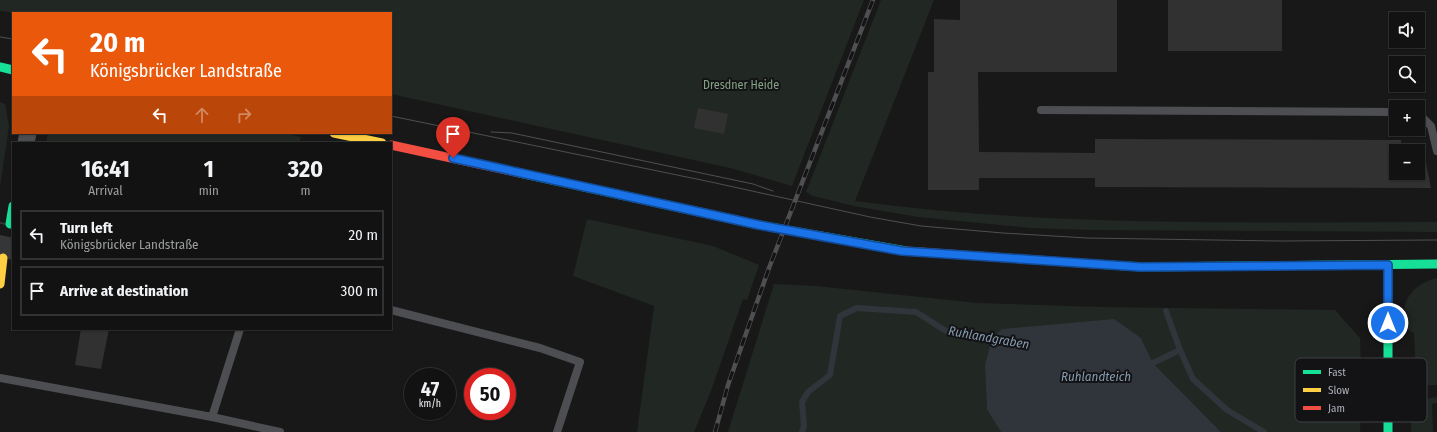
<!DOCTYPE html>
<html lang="en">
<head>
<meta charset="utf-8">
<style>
	:root { --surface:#121212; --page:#1f2020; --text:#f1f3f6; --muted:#9c9e9f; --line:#313232 }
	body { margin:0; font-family:"Fira Sans Condensed",sans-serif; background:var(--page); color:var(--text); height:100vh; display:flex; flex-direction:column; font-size:15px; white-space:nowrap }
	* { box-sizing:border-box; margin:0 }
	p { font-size:13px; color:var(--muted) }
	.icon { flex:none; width:22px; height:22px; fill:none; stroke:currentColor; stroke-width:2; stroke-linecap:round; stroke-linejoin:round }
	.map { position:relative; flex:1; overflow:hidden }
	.panel { position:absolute; left:12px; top:142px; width:380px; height:188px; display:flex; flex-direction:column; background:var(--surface); border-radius:0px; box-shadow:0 1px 3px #0004,0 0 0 1px var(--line) }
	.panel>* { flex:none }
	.top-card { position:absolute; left:12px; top:12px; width:380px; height:122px; border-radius:0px; box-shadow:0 1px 3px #0004,0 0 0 1px var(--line); background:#ea580c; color:#fff; overflow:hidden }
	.fabs { position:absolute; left:1389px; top:12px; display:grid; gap:8px }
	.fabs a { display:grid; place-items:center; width:36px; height:36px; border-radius:0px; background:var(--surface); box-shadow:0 1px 3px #0004,0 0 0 1px var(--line); font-size:20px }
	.speed { position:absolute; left:404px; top:368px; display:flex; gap:8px; font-size:20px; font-weight:700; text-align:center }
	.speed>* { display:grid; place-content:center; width:52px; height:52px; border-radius:50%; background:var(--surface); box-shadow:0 1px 3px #0004,0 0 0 1px var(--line); line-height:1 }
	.speed small { font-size:10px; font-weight:400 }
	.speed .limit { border:6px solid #d22; background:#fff; color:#111 }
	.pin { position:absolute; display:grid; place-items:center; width:34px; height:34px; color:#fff; margin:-41px -17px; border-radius:50% 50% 50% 0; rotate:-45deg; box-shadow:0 0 4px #0007 }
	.pin .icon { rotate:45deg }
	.me { position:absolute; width:44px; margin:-22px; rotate:0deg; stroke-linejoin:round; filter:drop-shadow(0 0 3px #0008) }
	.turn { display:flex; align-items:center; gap:14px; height:84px; padding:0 12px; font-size:18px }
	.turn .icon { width:52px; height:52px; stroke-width:2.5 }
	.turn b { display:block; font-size:28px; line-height:34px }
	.lanes { display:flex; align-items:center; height:38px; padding:0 12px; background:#0003; justify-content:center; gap:20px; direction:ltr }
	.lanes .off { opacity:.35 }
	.eta { display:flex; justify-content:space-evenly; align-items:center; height:68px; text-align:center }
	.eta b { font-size:24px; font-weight:700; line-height:28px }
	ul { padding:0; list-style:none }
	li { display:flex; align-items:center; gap:12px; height:50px; margin:0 8px 6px; padding:0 4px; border:2px solid var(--line); border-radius:0px }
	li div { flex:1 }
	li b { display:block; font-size:15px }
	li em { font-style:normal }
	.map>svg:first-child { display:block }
</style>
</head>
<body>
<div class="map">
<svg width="1437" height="432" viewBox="0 0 1437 432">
	<rect width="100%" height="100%" fill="#181818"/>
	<!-- green -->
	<g fill="#212722">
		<path d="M 0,0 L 864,0 L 792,186 L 730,168 L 391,94 L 391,13 L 16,13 L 0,11 Z"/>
		<path d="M 881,0 L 934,0 L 855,201 C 1048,227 1243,222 1437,222 L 1437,232 L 1090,230 L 1031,228 L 918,217 L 854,206 L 813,196 L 806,192 Z"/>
		<path d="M 0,102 L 5,104 L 9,126 L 0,187 Z"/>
		<path d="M 48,133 L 284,133 L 301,137 L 299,143 L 46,143 Z"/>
		<path d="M 587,219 L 713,246 L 759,265 L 747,300 L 743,299 L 711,391 L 694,432 L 637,432 L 654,306 L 573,276 Z"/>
		<path d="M 1437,278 L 1437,385 C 1428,385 1421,387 1416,378 L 1414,333 L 1406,329 C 1405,322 1403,313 1405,306 C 1408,291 1423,281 1437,278 Z"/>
		<path d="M 774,284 L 816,286 L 978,303 L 1100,307 L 1335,310 L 1360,338 L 1362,390 L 1360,432 L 1221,432 L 1153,363 L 1141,338 L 985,366 L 987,410 L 1001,432 L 728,432 Z"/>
		<path d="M 1437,397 L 1437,403 L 1432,404 L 1433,432 L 1411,432 L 1411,402 Z"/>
	</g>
	<!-- water -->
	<path fill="#2f353b" d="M 1114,319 L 1141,338 L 1153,363 L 1221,432 L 1001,432 L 987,410 L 985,366 L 992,338 L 1002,329 Z"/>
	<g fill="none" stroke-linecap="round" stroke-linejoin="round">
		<!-- stream -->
		<g stroke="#2f353b" stroke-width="6">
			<path d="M 1180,350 L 1193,379 L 1227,410 L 1264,432"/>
			<path d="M 1146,362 L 1153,363 L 1180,350 L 1166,311"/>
			<path d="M 802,432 L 804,426 L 802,402 L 808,392 L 830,375 L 840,316 L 857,308 L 916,312 L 946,331 L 998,339"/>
		</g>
	</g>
	<!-- building -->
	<g fill="#313132">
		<path d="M 960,0 L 1117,0 L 1117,72 L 978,72 L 979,152 L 1095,153 L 1095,139 L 1401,140 L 1401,151 L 1396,151 L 1396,173 L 1418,173 L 1418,159 L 1425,158 L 1431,188 L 1095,187 L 1095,178 L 979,178 L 979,190 L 928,190 L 928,72 L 934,72 L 934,19 L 960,20 Z"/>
		<rect x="1168" y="0" width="114" height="51"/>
		<path d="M 698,108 L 728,114 L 724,134 L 694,128 Z"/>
		<path d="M 81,329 L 109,329 L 101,369 L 75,365 Z"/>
	</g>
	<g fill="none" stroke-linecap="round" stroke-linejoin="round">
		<!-- secondary-tunnel -->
		<path stroke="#353638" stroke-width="22" stroke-dasharray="22 11" stroke-linecap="butt" d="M 3,258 L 10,224"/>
		<!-- lane -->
		<g stroke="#4d4e51" stroke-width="8">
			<path d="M 1041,110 L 1396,112"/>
			<path d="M 1418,113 L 1431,126 L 1437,151"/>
			<path d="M 391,310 L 540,348 L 580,362 L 557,432"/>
			<path d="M 0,378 L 212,417 L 240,329"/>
			<path d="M 212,417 L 280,432"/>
		</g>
		<!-- street -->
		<path stroke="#4d4e51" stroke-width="17" d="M 26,143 L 28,133"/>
		<!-- fast -->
		<g stroke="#16e098" stroke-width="9">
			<path d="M 0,67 L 13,70"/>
			<path d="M 520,173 L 759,225 L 906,251"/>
			<path d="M 10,224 L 13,206"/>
			<path d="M 1094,264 L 1141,267 L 1437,264"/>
			<path d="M 1388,265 L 1388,432"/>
		</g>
		<!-- slow -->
		<g stroke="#ffcf43" stroke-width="9">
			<path d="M 334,133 L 382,143"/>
			<path d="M 0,284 L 3,258"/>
		</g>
		<!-- jam -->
		<g stroke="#f24e42" stroke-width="9">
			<path d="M 391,145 L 520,173"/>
			<path d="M 906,251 L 1094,264"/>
		</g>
		<!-- tram -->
		<g stroke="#4e4f51" stroke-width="1">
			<path d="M 0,37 L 13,39"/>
			<path d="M 391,116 L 711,182 L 870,217 L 921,226 L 1003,233 L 1087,238 L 1279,241 L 1437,240"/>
			<path d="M 491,132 L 512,133 L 753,184 L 773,191"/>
		</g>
		<defs>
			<path id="rail" d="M 715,432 L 728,385 L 769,268 L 873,0"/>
		</defs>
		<!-- rail casing -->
		<use href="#rail" stroke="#4e4f51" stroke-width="4.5"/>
		<!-- rail -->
		<use href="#rail" stroke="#131214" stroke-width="3" stroke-dasharray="9" stroke-linecap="butt"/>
	</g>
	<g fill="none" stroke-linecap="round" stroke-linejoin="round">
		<defs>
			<path id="route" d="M 453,158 L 759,225 L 902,251 L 1141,267 L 1388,265 L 1388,323"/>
		</defs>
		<!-- route casing -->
		<use href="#route" stroke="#114b97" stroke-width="10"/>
		<!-- route -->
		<use href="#route" stroke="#1a73e8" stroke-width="7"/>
	</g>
	<g text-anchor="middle" stroke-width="4" stroke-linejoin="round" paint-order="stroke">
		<!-- park labels -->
		<g font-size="12" fill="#84a186" stroke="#131214">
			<text x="741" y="89">Dresdner Heide</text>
		</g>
		<!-- water labels -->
		<g font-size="13" font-style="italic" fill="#859bb0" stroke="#131214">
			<text transform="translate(989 337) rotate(10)" y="5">Ruhlandgraben</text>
			<text x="1096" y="381">Ruhlandteich</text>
		</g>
	</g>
	<!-- legend -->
	<rect x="1295" y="358" width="132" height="64" rx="6" fill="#131214" stroke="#414145" stroke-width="1"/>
	<rect x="1303" y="370" width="18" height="4" fill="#16e098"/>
	<rect x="1303" y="388" width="18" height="4" fill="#ffcf43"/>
	<rect x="1303" y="406" width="18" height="4" fill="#f24e42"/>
	<g font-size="11" fill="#abafb8">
		<text x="1328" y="376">Fast</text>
		<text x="1328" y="394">Slow</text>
		<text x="1328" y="412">Jam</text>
	</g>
</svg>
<div class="fabs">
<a><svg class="icon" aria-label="sound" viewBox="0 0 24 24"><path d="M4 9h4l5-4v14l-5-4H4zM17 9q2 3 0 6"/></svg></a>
<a><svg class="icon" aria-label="search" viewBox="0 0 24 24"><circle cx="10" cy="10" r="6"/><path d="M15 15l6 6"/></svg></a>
<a>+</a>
<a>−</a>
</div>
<div class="speed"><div>47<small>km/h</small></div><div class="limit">50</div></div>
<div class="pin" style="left:453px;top:158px;background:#d93025"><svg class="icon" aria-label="arrive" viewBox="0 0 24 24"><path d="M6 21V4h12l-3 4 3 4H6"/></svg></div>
<svg class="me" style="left:1388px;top:323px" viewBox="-20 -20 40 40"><circle r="17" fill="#1a73e8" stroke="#fff" stroke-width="3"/><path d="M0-11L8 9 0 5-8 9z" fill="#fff"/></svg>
<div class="top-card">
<div class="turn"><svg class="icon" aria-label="left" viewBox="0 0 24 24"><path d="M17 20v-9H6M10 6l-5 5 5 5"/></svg><div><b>20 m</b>Königsbrücker Landstraße</div></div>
<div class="lanes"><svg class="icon" aria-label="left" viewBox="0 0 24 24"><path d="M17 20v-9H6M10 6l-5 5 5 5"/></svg><svg class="icon off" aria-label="ahead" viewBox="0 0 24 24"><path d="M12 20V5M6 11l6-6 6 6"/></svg><svg class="icon off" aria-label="right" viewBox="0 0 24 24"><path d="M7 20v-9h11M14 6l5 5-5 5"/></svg></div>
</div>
<section class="panel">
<div class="eta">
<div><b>16:41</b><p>Arrival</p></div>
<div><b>1</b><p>min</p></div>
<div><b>320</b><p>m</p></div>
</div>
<ul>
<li><svg class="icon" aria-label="left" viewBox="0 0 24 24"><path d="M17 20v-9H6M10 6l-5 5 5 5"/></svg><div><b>Turn left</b><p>Königsbrücker Landstraße</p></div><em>20 m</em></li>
<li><svg class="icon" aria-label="arrive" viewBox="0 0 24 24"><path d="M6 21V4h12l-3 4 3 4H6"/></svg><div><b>Arrive at destination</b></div><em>300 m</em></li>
</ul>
</section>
</div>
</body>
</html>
